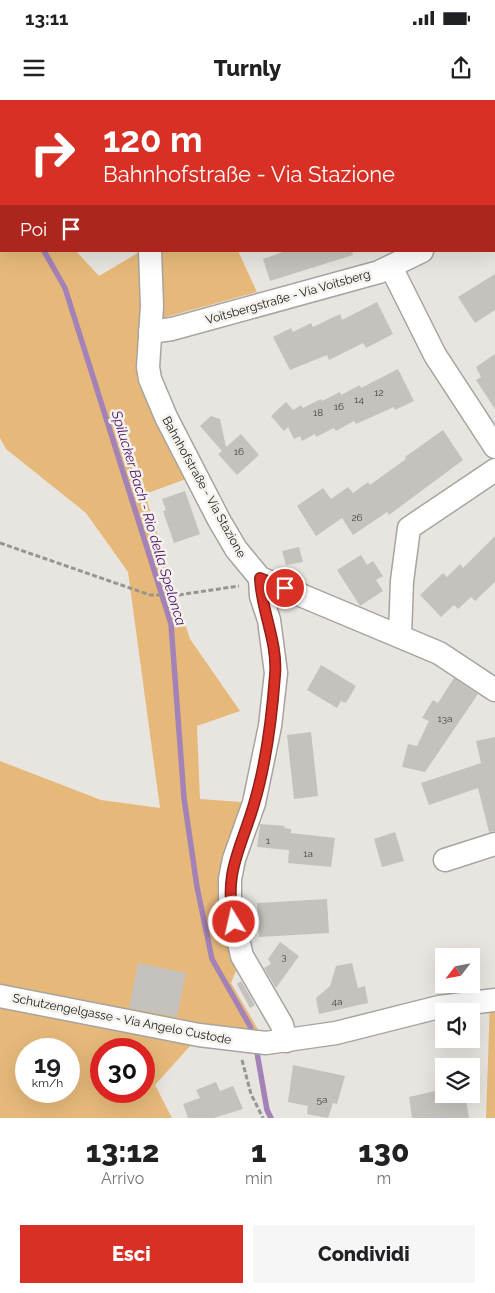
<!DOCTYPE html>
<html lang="it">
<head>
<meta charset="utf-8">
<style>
	:root { --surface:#fff; --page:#f6f6f6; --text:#202124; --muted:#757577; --accent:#d93025 }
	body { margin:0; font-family:Raleway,sans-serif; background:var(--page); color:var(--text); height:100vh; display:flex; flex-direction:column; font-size:19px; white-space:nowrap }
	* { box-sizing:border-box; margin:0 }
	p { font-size:16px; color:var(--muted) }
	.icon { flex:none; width:28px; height:28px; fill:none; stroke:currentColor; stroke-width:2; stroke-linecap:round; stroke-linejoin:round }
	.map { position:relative; height:1018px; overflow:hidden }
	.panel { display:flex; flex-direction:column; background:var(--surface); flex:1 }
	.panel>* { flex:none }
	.top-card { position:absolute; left:0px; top:0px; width:495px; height:152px; box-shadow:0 5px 20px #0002; background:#d93025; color:#fff; overflow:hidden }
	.needle { width:32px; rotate:238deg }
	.tools { position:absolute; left:435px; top:848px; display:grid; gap:10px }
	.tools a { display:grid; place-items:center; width:45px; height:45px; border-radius:0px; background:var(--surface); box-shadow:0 5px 20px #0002; font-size:25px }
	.speed { position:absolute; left:15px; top:938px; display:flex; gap:10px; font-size:25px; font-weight:700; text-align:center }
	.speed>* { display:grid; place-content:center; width:65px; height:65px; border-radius:50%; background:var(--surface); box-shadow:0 5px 20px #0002; line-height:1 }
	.speed small { font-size:12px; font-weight:400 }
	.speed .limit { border:8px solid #d22; background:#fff; color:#111 }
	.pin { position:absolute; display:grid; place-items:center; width:42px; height:42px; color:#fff; margin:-21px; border:2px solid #fff; border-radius:50%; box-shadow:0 1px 5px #0007 }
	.me { position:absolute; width:55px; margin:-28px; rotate:351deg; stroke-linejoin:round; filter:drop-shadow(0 0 4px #0008) }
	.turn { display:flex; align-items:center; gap:18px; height:105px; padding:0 20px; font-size:22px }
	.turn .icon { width:65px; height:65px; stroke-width:2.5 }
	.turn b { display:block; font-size:35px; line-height:42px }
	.then { display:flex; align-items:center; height:48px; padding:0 20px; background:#0003; gap:10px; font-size:19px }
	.eta { display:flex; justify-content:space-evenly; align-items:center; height:85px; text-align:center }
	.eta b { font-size:30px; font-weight:800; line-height:35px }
	.primary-button { display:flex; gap:10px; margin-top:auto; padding:10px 20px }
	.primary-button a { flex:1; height:58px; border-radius:0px; background:var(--accent); color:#fff; font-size:20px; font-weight:800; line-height:58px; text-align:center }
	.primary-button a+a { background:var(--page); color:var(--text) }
	.status { display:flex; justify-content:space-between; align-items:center; height:35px; padding:0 25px; background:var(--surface); direction:ltr }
	.status svg { height:14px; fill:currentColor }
	header { display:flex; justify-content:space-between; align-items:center; height:65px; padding:0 20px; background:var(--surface); font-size:22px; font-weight:800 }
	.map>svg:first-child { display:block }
</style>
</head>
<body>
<div class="status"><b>13:11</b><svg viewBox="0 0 49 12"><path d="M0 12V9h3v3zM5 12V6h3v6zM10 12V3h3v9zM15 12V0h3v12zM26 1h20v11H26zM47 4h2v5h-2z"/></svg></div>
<header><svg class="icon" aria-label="menu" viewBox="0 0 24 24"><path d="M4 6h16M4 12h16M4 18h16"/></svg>Turnly<svg class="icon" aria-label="share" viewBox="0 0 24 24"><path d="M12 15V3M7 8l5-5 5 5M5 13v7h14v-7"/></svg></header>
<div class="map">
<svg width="495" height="1018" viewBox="0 0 495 1018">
	<rect width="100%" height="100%" fill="#e8e5e0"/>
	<!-- green -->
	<g fill="#e6b97a" fill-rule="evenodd">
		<path d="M 0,42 L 1,151 L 76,151 L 99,176 L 141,151 L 238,151 L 257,192 L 166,217 L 149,227 L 139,250 L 186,379 L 145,394 L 190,539 L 240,611 L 197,626 L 200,699 L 254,703 L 234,759 L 242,856 L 231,883 L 266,943 L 199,936 L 155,985 L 172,1018 L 0,1018 L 0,661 L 101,700 L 160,708 L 128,472 L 86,413 L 6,349 L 0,338 ZM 26,949 L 69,949 L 69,991 L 26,991 ZM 101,949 L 144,949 L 144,991 L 101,991 Z"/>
		<path d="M 490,900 L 495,900 L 495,1018 L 486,1018 Z"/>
	</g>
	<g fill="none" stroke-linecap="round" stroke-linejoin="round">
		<!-- stream -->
		<g stroke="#a382b8" stroke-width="5.5">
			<path d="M 0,71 L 1,73"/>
			<path d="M 44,151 L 65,188 L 171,524 L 184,698 L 197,787 L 212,859 L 250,926 L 253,936"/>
			<path d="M 256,947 L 267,1010 L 271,1018"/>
		</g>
	</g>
	<!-- building -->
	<g fill="#c5c1bd">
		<path d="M 286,151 L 352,151 L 353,155 L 270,181 L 263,159 Z"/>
		<path d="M 495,174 L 495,210 L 475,223 L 458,197 Z"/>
		<path d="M 377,202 L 393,234 L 366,248 L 363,243 L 329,260 L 327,255 L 290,270 L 273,237 L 291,228 L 293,232 L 311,223 L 313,227 L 340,214 L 342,220 Z"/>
		<path d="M 495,254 L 495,309 L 476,280 L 481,277 L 476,267 Z"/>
		<path d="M 398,269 L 414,301 L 395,310 L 394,307 L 356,324 L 354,321 L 336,331 L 334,328 L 316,337 L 315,334 L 302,341 L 300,336 L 294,339 L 288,327 L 284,331 L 271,316 L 286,302 L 293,310 L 301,305 L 303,308 L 321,299 L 322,301 L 340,292 L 341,295 L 360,285 L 361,288 Z"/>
		<path d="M 211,316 L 220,319 L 226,347 L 241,334 L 259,355 L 237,375 L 218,354 L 222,351 L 200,326 Z"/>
		<path d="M 443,330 L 463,360 L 389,415 L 387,412 L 353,435 L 342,418 L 316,436 L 297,406 L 323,388 L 331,399 L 348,387 L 353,393 L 368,382 L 370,385 L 406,359 L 405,357 Z"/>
		<path d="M 185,391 L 200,434 L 174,443 L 163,411 L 166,410 L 162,399 Z"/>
		<path d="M 495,436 L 495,482 L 475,501 L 471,497 L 458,509 L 454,505 L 441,517 L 420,495 L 443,473 L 447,477 L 460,464 L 463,468 Z"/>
		<path d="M 299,447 L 303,462 L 286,465 L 282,451 Z"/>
		<path d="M 361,455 L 367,465 L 373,461 L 383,476 L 376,480 L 383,491 L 360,506 L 337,470 Z"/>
		<path d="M 321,565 L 356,586 L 346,603 L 341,601 L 337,608 L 307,590 Z"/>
		<path d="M 454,578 L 478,594 L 425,672 L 402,667 L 408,644 L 417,646 L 429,621 L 422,618 L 433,600 L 438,603 Z"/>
		<path d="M 311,632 L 318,696 L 294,699 L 287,635 Z"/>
		<path d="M 495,637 L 495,731 L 489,732 L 478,688 L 429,705 L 421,683 L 481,663 L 476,641 Z"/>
		<path d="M 260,724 L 285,726 L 284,728 L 291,729 L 291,733 L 335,738 L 331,767 L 288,763 L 289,750 L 257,747 Z"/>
		<path d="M 395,732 L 404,761 L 382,767 L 374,739 Z"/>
		<path d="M 327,799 L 329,833 L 259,837 L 257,803 Z"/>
		<path d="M 280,842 L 299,856 L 276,888 L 264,868 L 271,864 L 268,859 Z"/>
		<path d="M 138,863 L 186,873 L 177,917 L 129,908 Z"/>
		<path d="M 352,863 L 358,888 L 365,886 L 368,903 L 319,914 L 316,898 L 330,886 L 336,866 Z"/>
		<path d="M 241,881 L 255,905 L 250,908 L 237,884 Z"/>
		<path d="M 293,965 L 345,976 L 337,1004 L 333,1003 L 328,1018 L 307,1014 L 308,1006 L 288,1002 Z"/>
		<path d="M 216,982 L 220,991 L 233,986 L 243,1009 L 214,1018 L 188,1018 L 183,1004 L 200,998 L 196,990 Z"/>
		<path d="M 444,989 L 444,994 L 465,994 L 469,1018 L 412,1018 L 409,997 Z"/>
	</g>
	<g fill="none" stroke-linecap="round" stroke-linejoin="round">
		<defs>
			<g id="minor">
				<path d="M 60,0 L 61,1"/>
				<path d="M 425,0 L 425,1"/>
				<path d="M 494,116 L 495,115"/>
				<path d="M 150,151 L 152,206 L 148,267 L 150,279 L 166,317 L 219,420 L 236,449 L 260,478 L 439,553 L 495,590"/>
				<path d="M 391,167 L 435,255 L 495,347"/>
				<path d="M 150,232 L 172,229 L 379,172 L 422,151"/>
				<path d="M 260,478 L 261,496 L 269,520 L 276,573 L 270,626 L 254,703 L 234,759 L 230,779 L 230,805 L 242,856 L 282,925 L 286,941"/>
				<path d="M 400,535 L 402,481 L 409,428 L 495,370"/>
				<path d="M 445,760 L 495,744"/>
				<path d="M 0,896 L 199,935 L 266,943 L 336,933 L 439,907 L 495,900"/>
			</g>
		</defs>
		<!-- minor casing -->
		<use href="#minor" stroke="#a7a49f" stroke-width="25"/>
		<!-- path -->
		<g stroke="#979591" stroke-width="3" stroke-dasharray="5 2.5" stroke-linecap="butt">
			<path d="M 0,443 L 150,495 L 178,495 L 239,486"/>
			<path d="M 242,960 L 251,994 L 263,1018"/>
		</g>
		<!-- minor -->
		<use href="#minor" stroke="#fff" stroke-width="22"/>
	</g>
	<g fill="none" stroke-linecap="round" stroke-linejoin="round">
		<defs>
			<path id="route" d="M 234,822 C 223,773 241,749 254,704 C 266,664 272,616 275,575 C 278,542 261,510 260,478 L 285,488"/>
		</defs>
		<!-- route casing -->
		<use href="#route" stroke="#8d1f18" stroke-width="12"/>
		<!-- route -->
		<use href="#route" stroke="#d93025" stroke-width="9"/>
	</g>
	<g text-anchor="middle" stroke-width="5" stroke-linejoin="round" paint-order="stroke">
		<!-- number labels -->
		<g font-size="10" fill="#444240">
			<text x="379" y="296">12</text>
			<text x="359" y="303">14</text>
			<text x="339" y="310">16</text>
			<text x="318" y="316">18</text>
			<text x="239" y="355">16</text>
			<text x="357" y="421">26</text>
			<text x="445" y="622">13a</text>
			<text x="268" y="744">1</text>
			<text x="308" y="757">1a</text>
			<text x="284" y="860">3</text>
			<text x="337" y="905">4a</text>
			<text x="322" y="1003">5a</text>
		</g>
		<!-- street labels -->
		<g font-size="12" fill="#191816" stroke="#f5f2ed">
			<text transform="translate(288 197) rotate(-16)" y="4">Voitsbergstraße - Via Voitsberg</text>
			<text transform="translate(204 387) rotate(61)" y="4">Bahnhofstraße - Via Stazione</text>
			<text transform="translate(122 919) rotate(11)" y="4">Schutzengelgasse - Via Angelo Custode</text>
		</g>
		<!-- water labels -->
		<g font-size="14" font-style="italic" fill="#4d106b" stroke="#f5f2ed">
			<text transform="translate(149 418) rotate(73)" y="5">Spilucker Bach - Rio della Spelonca</text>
		</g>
	</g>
</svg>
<div class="tools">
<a><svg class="needle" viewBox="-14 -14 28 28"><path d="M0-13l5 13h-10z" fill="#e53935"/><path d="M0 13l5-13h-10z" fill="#757577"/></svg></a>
<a><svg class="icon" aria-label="sound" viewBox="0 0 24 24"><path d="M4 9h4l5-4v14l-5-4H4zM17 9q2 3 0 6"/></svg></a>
<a><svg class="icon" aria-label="layers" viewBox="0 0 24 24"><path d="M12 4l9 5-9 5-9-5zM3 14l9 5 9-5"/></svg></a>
</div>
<div class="speed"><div>19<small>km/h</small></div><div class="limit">30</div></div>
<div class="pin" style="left:285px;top:488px;background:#d93025"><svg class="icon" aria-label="arrive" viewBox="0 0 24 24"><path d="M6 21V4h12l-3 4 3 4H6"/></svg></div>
<svg class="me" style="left:234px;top:822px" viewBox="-20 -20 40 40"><circle r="17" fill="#d93025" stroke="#fff" stroke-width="3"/><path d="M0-11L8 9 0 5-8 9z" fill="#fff"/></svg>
<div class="top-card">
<div class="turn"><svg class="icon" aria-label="right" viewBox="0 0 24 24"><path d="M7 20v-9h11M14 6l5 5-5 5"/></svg><div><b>120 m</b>Bahnhofstraße - Via Stazione</div></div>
<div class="then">Poi<svg class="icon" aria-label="arrive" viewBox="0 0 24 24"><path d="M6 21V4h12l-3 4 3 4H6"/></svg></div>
</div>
</div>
<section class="panel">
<div class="eta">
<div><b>13:12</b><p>Arrivo</p></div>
<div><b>1</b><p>min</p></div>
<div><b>130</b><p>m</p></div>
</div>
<div class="primary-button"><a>Esci</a><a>Condividi</a></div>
</section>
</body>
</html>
